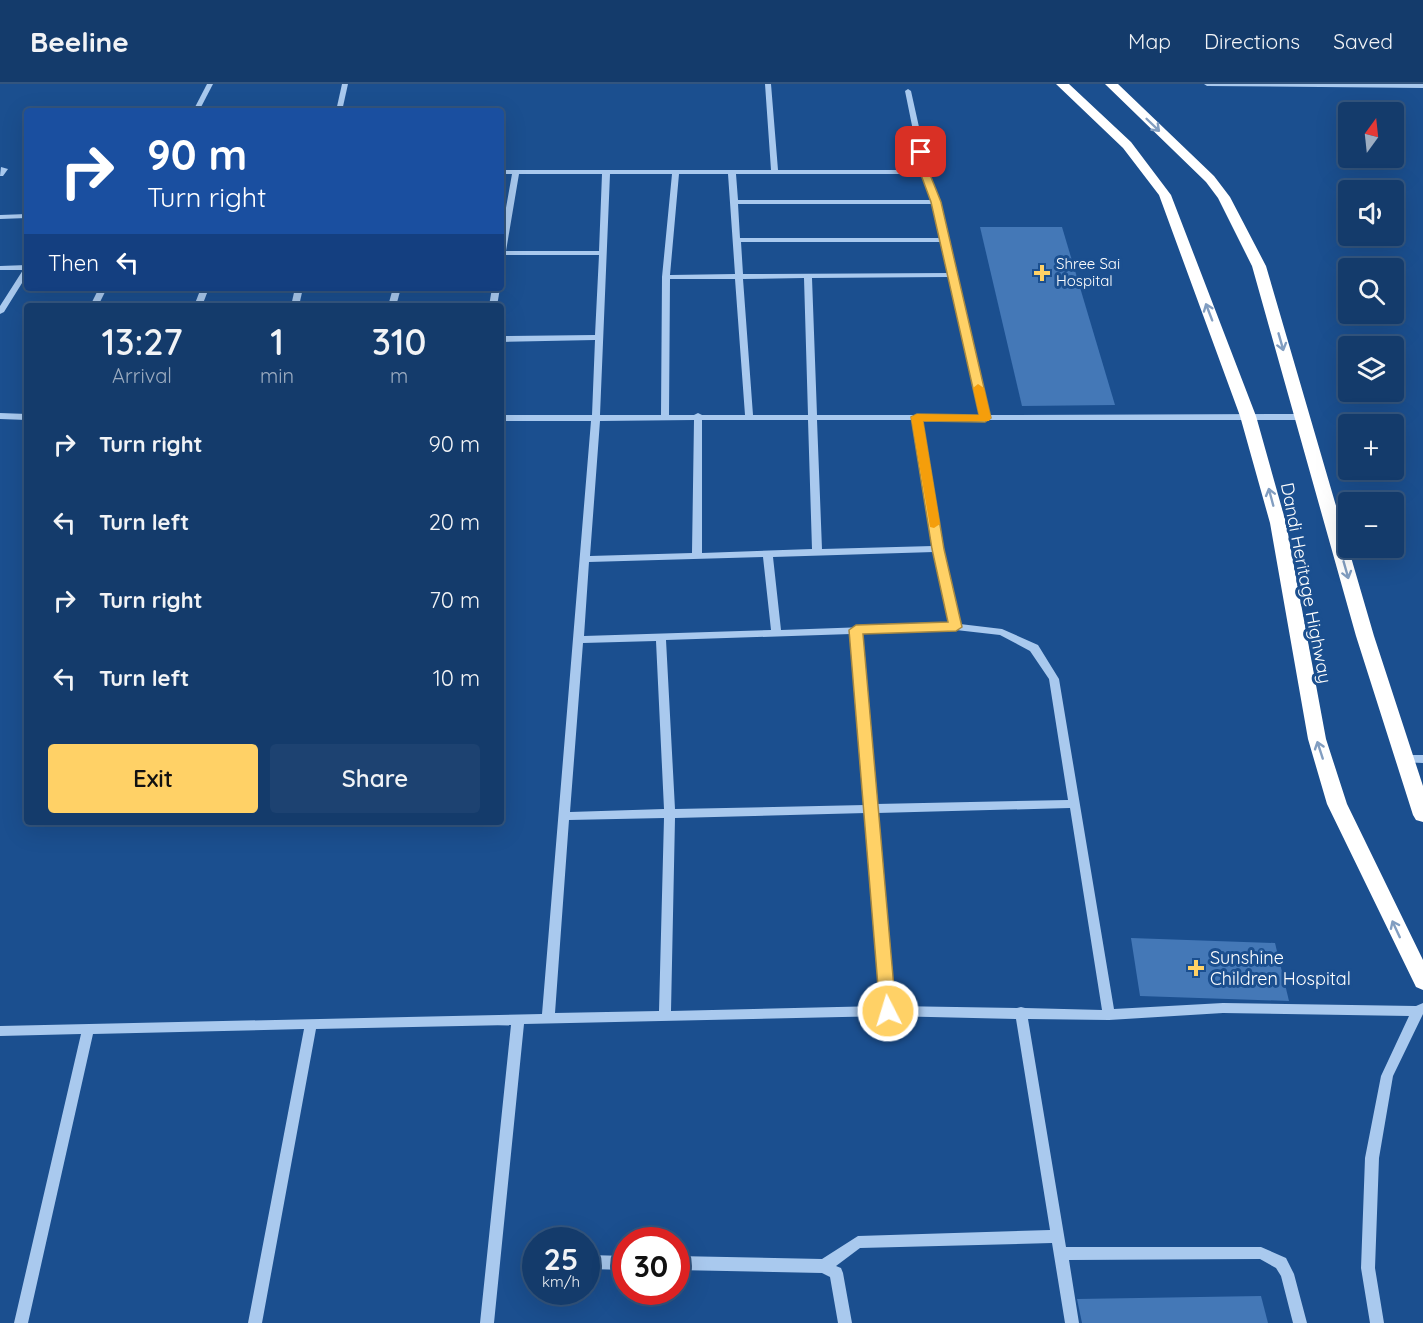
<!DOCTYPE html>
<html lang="en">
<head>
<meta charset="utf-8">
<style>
	:root { --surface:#143b6b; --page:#1d4271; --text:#f1f3f6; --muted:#9dadc1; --line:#33557e; --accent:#ffd166 }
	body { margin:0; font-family:Quicksand,sans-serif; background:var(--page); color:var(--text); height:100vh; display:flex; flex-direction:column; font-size:22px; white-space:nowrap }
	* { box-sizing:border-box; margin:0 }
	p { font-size:20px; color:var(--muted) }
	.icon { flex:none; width:33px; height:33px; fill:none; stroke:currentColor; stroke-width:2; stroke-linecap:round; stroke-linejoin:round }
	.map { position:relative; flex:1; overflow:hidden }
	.sheet { position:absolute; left:24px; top:219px; width:480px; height:522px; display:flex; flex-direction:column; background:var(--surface); border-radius:6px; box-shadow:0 6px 24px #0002,0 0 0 2px var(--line) }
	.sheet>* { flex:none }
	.top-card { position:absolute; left:24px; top:24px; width:480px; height:183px; border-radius:6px; box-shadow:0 6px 24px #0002,0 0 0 2px var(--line); background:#1a4fa0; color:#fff; overflow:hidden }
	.needle { width:39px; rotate:15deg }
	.buttons { position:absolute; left:1338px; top:18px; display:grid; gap:12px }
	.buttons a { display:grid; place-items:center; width:66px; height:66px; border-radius:6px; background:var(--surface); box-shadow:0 6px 24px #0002,0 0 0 2px var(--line); font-size:30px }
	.speed { position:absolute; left:522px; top:1143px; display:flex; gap:12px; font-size:30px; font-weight:700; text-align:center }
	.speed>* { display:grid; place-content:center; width:78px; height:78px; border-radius:50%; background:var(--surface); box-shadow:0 6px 24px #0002,0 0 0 2px var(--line); line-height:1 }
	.speed small { font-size:15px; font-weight:400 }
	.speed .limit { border:9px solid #d22; background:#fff; color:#111 }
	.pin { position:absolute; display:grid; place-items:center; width:51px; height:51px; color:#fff; margin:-26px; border-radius:12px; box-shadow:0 3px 9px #0006 }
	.me { position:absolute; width:66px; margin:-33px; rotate:355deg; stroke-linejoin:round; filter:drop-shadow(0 0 4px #0008) }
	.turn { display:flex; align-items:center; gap:21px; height:126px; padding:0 24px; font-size:27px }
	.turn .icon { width:78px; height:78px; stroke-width:2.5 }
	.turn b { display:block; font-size:42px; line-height:51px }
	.then { display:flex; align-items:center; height:57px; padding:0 24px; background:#0003; gap:12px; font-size:22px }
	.eta { display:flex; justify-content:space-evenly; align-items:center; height:102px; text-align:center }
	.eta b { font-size:36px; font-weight:600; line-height:42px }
	.primary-button { display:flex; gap:12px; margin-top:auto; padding:12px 24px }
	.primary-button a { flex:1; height:69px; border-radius:6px; background:var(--accent); color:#111; font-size:24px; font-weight:600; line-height:69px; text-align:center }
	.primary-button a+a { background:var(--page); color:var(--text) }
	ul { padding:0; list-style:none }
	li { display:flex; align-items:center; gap:18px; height:78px; padding:0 24px }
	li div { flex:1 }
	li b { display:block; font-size:22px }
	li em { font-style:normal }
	header { display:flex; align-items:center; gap:36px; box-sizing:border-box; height:84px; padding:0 30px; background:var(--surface); border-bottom:2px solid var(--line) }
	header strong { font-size:28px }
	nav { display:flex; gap:33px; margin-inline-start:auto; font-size:21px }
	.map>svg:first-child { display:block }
</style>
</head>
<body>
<header>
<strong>Beeline</strong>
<nav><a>Map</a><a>Directions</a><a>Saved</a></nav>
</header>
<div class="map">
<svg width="1423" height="1239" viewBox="0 0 1423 1239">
	<rect width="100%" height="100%" fill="#1b4f8f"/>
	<!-- building -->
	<g fill="#4478b7">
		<path d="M 980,143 L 1062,143 L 1115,321 L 1022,322 Z"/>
		<path d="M 1131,854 L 1275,859 L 1289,917 L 1140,912 Z"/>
		<path d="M 1261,1212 L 1268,1239 L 1082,1239 L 1077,1215 Z"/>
	</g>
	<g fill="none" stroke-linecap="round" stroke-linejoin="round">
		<!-- minor -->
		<g fill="#a9c9ee" fill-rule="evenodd">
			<path d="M 207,0 L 213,0 L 199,27 L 193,27 Z"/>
			<path d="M 342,0 L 348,0 L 342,27 L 336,27 Z"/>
			<path d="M 765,0 L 771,0 L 778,86 L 921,86 L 905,7 L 908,5 L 911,7 L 929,88 L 940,118 L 989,331 L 1302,330 L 1306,333 L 1302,336 L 922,336 L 943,465 L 960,540 L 1002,545 L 1038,561 L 1059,595 L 1114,925 L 1223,919 L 1416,922 L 1423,919 L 1423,930 L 1393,992 L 1379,1074 L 1375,1184 L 1384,1239 L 1370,1239 L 1361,1184 L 1365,1074 L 1381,992 L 1409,932 L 1223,929 L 1109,936 L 1028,935 L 1066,1163 L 1261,1163 L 1286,1174 L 1294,1190 L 1307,1239 L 1293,1239 L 1281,1192 L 1276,1184 L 1260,1175 L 1069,1176 L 1079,1239 L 1065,1239 L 1052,1159 L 860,1164 L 836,1182 L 841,1184 L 843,1189 L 852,1239 L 838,1239 L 830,1193 L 822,1189 L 676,1186 L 676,1172 L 822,1175 L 858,1152 L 1050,1146 L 1016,935 L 888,932 L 524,940 L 494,1239 L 480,1239 L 511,941 L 316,945 L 262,1239 L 248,1239 L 304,945 L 93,950 L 28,1239 L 14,1239 L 81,950 L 0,952 L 0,942 L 542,930 L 591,337 L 501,337 L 501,331 L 592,331 L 595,256 L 501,258 L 501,252 L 595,251 L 599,171 L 505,171 L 504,176 L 501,176 L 501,152 L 512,90 L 501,90 L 501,86 L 771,86 ZM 519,90 L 602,90 L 599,167 L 506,167 ZM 610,90 L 672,90 L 662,193 L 661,331 L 600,331 ZM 679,90 L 728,90 L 735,190 L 670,191 ZM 736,90 L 922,90 L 931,116 L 738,116 ZM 738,120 L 933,120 L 940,154 L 740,154 ZM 741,158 L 941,158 L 948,189 L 743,190 ZM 949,193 L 980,331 L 817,331 L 812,194 ZM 804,194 L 808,331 L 753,331 L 743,195 ZM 670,195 L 735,195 L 745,331 L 702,331 L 698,329 L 694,331 L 669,331 ZM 694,336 L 692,469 L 590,472 L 600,337 ZM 702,336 L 808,336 L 812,465 L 702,469 ZM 817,336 L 913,336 L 933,462 L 822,465 ZM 934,468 L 950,540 L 781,546 L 773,473 ZM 763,473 L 771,546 L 584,552 L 589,478 ZM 956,546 L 1000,551 L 1030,567 L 1049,595 L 1068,716 L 876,720 L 861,550 ZM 851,550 L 865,721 L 675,725 L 666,556 ZM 656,557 L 664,725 L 570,728 L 583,559 ZM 1070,724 L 1102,926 L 1025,924 L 1021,923 L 1017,924 L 894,922 L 877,729 ZM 866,729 L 881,922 L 671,927 L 675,734 ZM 664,734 L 659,927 L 555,929 L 569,736 Z"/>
			<path d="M 1204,0 L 1423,0 L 1423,4 L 1207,2 Z"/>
			<path d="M 1,83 L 8,85 L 3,92 L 0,92 Z"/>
			<path d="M 27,130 L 27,134 L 0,135 L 0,131 Z"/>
			<path d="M 27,181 L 27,191 L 4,228 L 0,230 L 0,222 L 23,186 L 0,186 L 0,182 Z"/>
			<path d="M 99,204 L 107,204 L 98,222 L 90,222 Z"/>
			<path d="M 201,204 L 209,204 L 202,222 L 194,222 Z"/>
			<path d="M 295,204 L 303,204 L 299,222 L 291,222 Z"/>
			<path d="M 393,204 L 401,204 L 396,222 L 388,222 Z"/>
			<path d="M 492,204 L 500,204 L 497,222 L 489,222 Z"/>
			<path d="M 0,329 L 27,330 L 27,336 L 0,335 Z"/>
			<path d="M 1405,671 L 1423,671 L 1423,679 L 1401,678 L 1400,675 L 1401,672 Z"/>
			<path d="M 589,1171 L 626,1172 L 626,1186 L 589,1185 L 586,1184 L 586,1172 Z"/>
		</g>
		<!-- highway -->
		<g fill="#fff" fill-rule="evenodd">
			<path d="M 1056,0 L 1069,0 L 1131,58 L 1171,111 L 1256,332 L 1286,439 L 1326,655 L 1347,720 L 1423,876 L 1423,906 L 1416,903 L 1327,720 L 1308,655 L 1270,439 L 1240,332 L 1159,111 L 1123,64 Z"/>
			<path d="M 1105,0 L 1118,0 L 1214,92 L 1230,113 L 1266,182 L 1374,552 L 1423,702 L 1423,738 L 1416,736 L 1413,731 L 1356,552 L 1252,182 L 1218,114 L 1206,98 Z"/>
		</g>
	</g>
	<!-- one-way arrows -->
	<defs><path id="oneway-shaft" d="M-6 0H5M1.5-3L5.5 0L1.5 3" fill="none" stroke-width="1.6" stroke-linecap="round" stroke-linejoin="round" transform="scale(1.5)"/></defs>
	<g stroke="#829ec1">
		<use href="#oneway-shaft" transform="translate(1153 41) rotate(44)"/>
		<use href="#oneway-shaft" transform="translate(1209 228) rotate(-111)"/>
		<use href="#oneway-shaft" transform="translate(1281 258) rotate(74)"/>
		<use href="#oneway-shaft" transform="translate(1271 413) rotate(-105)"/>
		<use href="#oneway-shaft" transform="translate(1346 486) rotate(74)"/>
		<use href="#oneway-shaft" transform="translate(1320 666) rotate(-108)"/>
		<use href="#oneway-shaft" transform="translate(1396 845) rotate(-115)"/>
	</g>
	<!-- route -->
	<path fill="#ffd166" stroke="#a68842" stroke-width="1.5" d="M 921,65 L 925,68 L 929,88 L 941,118 L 991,334 L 985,338 L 923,337 L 944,465 L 962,543 L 956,547 L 863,550 L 896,927 L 894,931 L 888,933 L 882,931 L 880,927 L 849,546 L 856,541 L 948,538 L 932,465 L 911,333 L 917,330 L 979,331 L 931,118 L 920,88 L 916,68 Z"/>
	<!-- slow -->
	<path fill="#f59e0b" d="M 978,300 L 984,304 L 991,334 L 989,337 L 923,337 L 940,440 L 934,444 L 930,443 L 911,333 L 917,330 L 979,331 L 973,304 Z"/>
	<!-- markers -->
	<g fill="#ffd166" stroke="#1b4f8f" stroke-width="2">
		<path d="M1039 180h6v6h6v6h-6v6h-6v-6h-6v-6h6z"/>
		<path d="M1193 875h6v6h6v6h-6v6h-6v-6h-6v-6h6z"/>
	</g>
	<g text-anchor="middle" stroke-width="6" stroke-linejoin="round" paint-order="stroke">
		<!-- far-poi labels -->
		<g font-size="15" fill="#fff" stroke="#1b4f8f" text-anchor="start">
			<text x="1056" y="185">Shree Sai<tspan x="1056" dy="17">Hospital</tspan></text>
		</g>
		<!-- street labels -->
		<g font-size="18" fill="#fff" stroke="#1b4f8f">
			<text transform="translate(1306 499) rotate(79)" y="6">Dandi Heritage Highway</text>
		</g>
		<!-- poi labels -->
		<g font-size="18" fill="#fff" stroke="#1b4f8f" text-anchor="start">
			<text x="1210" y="880">Sunshine<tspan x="1210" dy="21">Children Hospital</tspan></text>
		</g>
	</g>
</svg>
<div class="buttons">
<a><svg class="needle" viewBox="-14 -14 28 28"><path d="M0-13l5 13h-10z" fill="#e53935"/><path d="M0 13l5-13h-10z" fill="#9dadc1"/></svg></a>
<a><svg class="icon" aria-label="sound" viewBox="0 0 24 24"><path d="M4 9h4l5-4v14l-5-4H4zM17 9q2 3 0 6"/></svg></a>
<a><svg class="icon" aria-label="search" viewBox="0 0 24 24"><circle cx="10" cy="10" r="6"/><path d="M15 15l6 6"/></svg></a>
<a><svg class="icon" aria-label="layers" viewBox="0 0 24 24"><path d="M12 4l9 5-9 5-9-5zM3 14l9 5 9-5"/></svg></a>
<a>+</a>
<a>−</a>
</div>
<div class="speed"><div>25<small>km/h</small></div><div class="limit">30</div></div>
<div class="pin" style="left:921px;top:68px;background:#d93025"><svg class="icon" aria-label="arrive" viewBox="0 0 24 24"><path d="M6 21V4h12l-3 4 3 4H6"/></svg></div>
<svg class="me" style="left:888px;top:927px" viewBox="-20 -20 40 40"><circle r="17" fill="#ffd166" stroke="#fff" stroke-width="3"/><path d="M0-11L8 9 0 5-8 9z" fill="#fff"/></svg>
<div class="top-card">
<div class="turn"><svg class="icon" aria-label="right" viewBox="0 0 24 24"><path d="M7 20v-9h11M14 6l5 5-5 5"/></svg><div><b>90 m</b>Turn right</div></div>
<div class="then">Then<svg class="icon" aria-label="left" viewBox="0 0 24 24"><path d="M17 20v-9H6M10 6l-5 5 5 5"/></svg></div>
</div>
<section class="sheet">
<div class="eta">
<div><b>13:27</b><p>Arrival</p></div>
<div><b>1</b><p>min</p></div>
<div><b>310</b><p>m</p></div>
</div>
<ul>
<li><svg class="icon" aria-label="right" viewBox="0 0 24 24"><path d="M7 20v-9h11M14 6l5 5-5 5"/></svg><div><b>Turn right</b></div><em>90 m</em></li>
<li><svg class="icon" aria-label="left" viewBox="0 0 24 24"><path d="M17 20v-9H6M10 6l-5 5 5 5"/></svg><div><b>Turn left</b></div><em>20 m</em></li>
<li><svg class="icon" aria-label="right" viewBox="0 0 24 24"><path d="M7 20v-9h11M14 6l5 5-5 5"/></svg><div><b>Turn right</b></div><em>70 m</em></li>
<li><svg class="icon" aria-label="left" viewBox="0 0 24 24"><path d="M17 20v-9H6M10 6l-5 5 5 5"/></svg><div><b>Turn left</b></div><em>10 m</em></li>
</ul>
<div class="primary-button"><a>Exit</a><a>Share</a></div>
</section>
</div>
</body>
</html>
